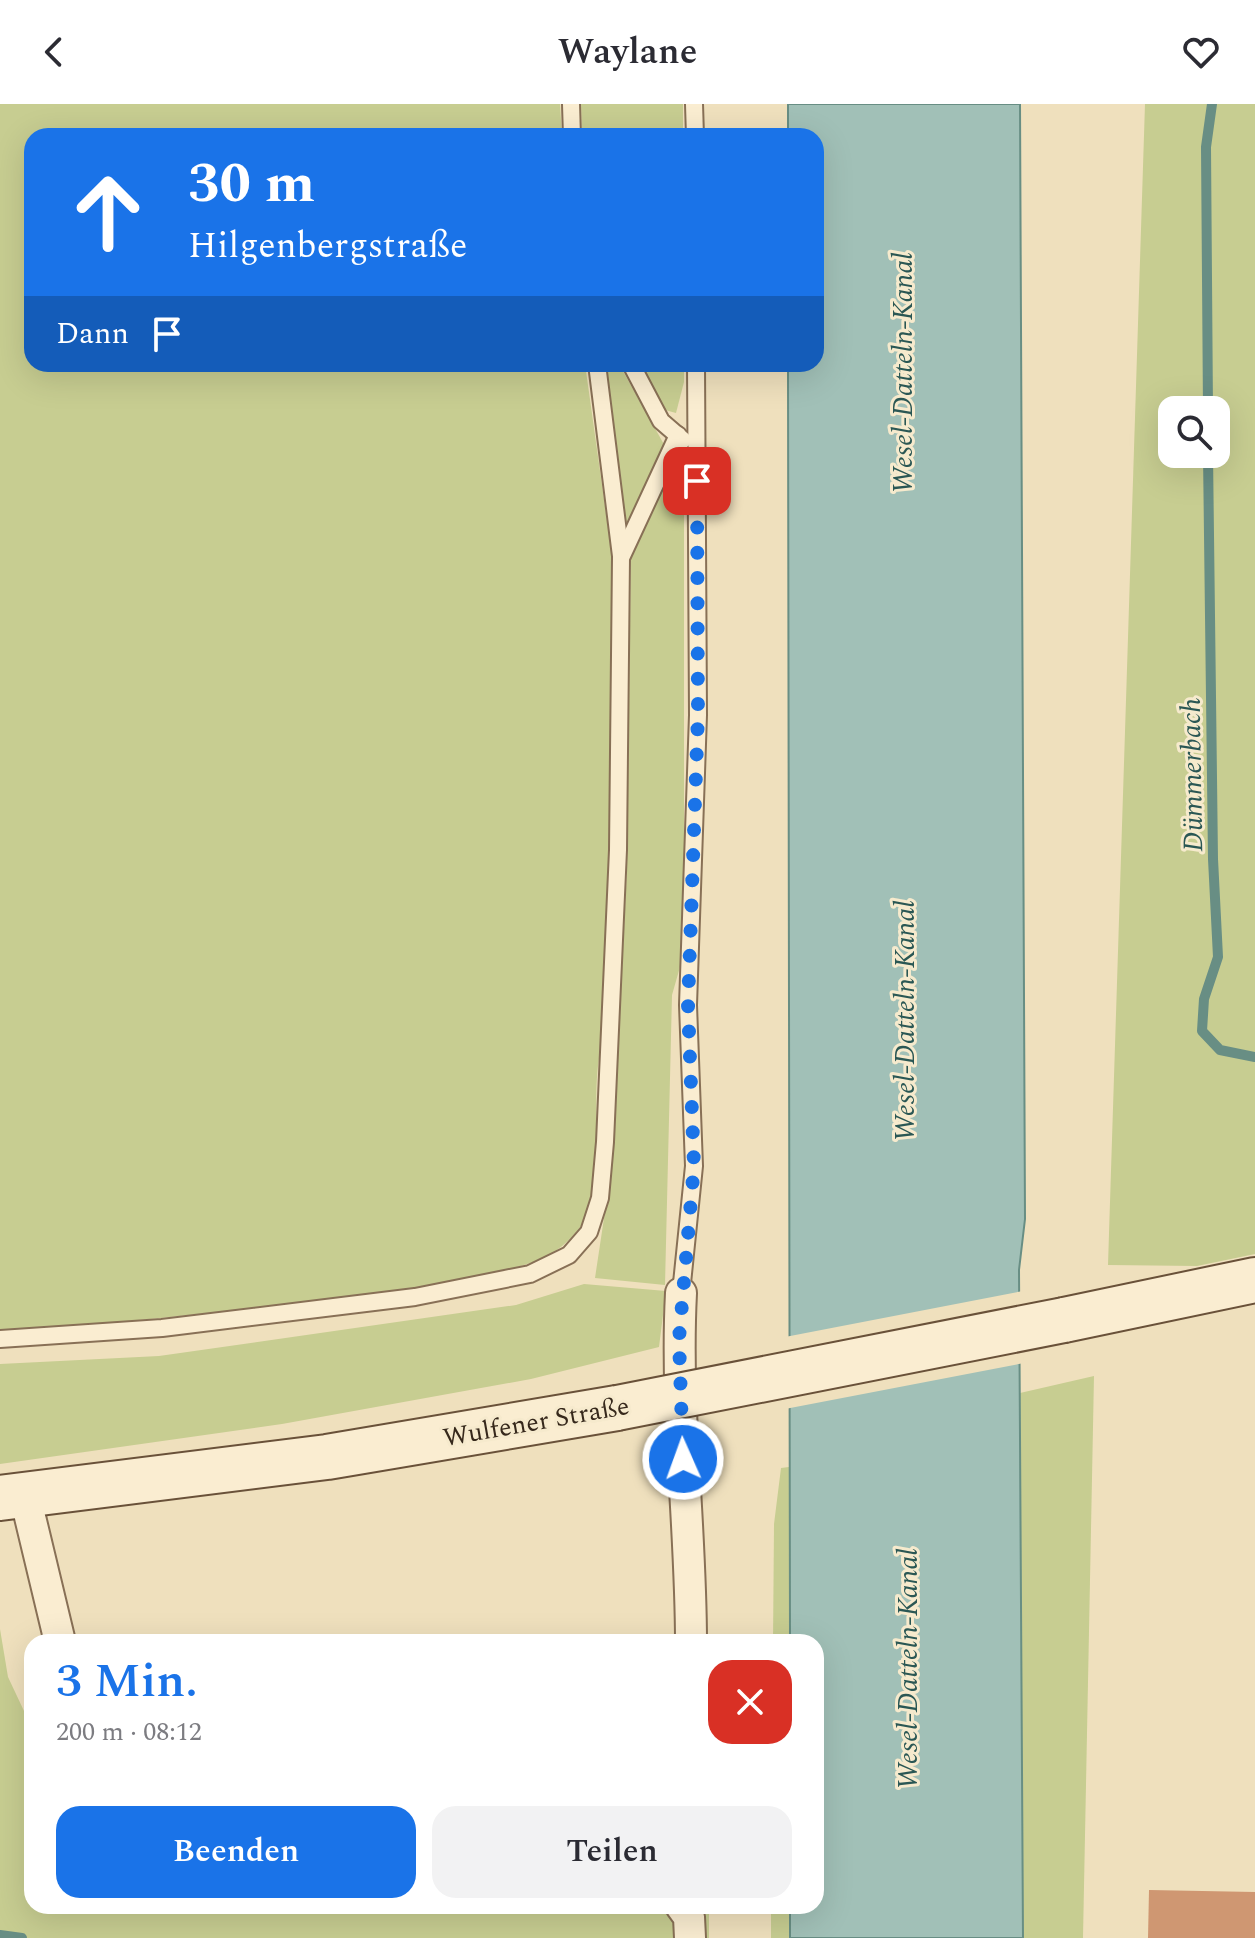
<!DOCTYPE html>
<html lang="de">
<head>
<meta charset="utf-8">
<style>
	:root { --surface:#fff; --page:#f2f2f3; --text:#2b2b33; --muted:#7c7c81; --accent:#1a73e8 }
	body { margin:0; font-family:Spectral,serif; background:var(--page); color:var(--text); height:100vh; display:flex; flex-direction:column; font-size:30px; white-space:nowrap }
	* { box-sizing:border-box; margin:0 }
	p { font-size:26px; color:var(--muted) }
	.icon { flex:none; width:44px; height:44px; fill:none; stroke:currentColor; stroke-width:2; stroke-linecap:round; stroke-linejoin:round }
	.map { position:relative; flex:1; overflow:hidden }
	.details { position:absolute; left:24px; top:1530px; width:800px; height:280px; display:flex; flex-direction:column; background:var(--surface); border-radius:24px; box-shadow:0 8px 32px #0002 }
	.details>* { flex:none }
	.top-card { position:absolute; left:24px; top:24px; width:800px; height:244px; border-radius:24px; box-shadow:0 8px 32px #0002; background:#1a73e8; color:#fff; overflow:hidden }
	.fabs { position:absolute; left:1158px; top:292px; display:grid; gap:16px }
	.fabs a { display:grid; place-items:center; width:72px; height:72px; border-radius:16px; background:var(--surface); box-shadow:0 8px 32px #0002; font-size:40px }
	.pin { position:absolute; display:grid; place-items:center; width:68px; height:68px; color:#fff; margin:-34px; border-radius:16px; box-shadow:0 4px 12px #0006 }
	.me { position:absolute; width:88px; margin:-44px; rotate:358deg; stroke-linejoin:round; filter:drop-shadow(0 0 6px #0008) }
	.turn { display:flex; align-items:center; gap:28px; height:168px; padding:0 32px; font-size:36px }
	.turn .icon { width:104px; height:104px; stroke-width:2.5 }
	.turn b { display:block; font-size:56px; line-height:68px }
	.then { display:flex; align-items:center; height:76px; padding:0 32px; background:#0003; gap:16px; font-size:30px }
	.round { display:grid; place-items:center; flex:none; width:84px; height:84px; border-radius:24px; background:var(--page) }
	.headline { display:flex; align-items:center; justify-content:space-between; height:136px; padding:0 32px }
	h1 { font-size:48px; font-weight:600; line-height:60px; color:var(--accent) }
	.action { display:flex; gap:16px; margin-top:auto; padding:16px 32px }
	.action a { flex:1; height:92px; border-radius:24px; background:var(--accent); color:#fff; font-size:32px; font-weight:600; line-height:92px; text-align:center }
	.action a+a { background:var(--page); color:var(--text) }
	header { display:flex; justify-content:space-between; align-items:center; height:104px; padding:0 32px; background:var(--surface); font-size:36px; font-weight:600 }
	.map>svg:first-child { display:block }
</style>
</head>
<body>
<header><svg class="icon" aria-label="back" viewBox="0 0 24 24"><path d="M15 5l-7 7 7 7"/></svg>Waylane<svg class="icon" aria-label="heart" viewBox="0 0 24 24"><path d="M12 20l-8-8c-3-5 5-10 8-4 3-6 11-1 8 4z"/></svg></header>
<div class="map">
<svg width="1255" height="1834" viewBox="0 0 1255 1834">
	<rect width="100%" height="100%" fill="#efe0bd"/>
	<!-- green -->
	<g fill="#c7cd91" fill-rule="evenodd">
		<path d="M 0,0 L 560,0 L 562,32 L 32,32 L 32,260 L 585,260 L 611,445 L 612,731 L 600,950 C 590,994 606,1085 584,1118 C 571,1136 555,1151 533,1158 C 470,1180 386,1188 319,1196 C 213,1209 107,1221 0,1226 Z"/>
		<path d="M 581,0 L 683,0 L 683,32 L 582,32 Z"/>
		<path d="M 1145,0 L 1255,0 L 1255,1150 L 1197,1162 L 1108,1161 ZM 1172,306 L 1216,306 L 1216,350 L 1172,350 Z"/>
		<path d="M 605,260 L 619,260 L 666,344 L 626,420 Z"/>
		<path d="M 641,260 L 684,260 L 684,278 L 676,309 L 665,306 Z"/>
		<path d="M 675,359 L 684,391 L 684,849 L 672,891 L 665,1181 L 595,1174 L 612,1061 L 627,765 L 631,442 Z"/>
		<path d="M 584,1180 L 666,1187 L 659,1243 L 531,1275 L 282,1320 L 0,1360 L 0,1260 L 159,1252 L 516,1201 Z"/>
		<path d="M 1094,1272 L 1083,1834 L 1023,1834 L 1020,1289 Z"/>
		<path d="M 789,1363 L 790,1538 L 773,1538 L 774,1420 L 781,1364 Z"/>
		<path d="M 0,1525 L 8,1573 L 32,1624 L 32,1802 L 709,1802 L 709,1834 L 0,1834 Z"/>
		<rect x="771" y="1802" width="19" height="32"/>
	</g>
	<!-- water -->
	<path fill="#a1c0b7" stroke="#688e84" stroke-width="2" d="M 788,0 L 1020,0 L 1025,1115 L 1019,1166 L 1023,1834 L 790,1834 L 790,1802 L 816,1802 L 816,1538 L 790,1538 L 788,260 L 816,260 L 816,32 L 788,32 Z"/>
	<!-- pier -->
	<path fill="#efe0bd" d="M 1023,1187 L 1024,1259 L 785,1305 L 785,1233 Z"/>
	<g fill="none" stroke-linecap="round" stroke-linejoin="round">
		<!-- stream -->
		<g stroke="#688e84" stroke-width="10">
			<path d="M 1208,306 L 1206,43 L 1212,0"/>
			<path d="M 1208,350 L 1213,755 L 1218,853 L 1204,895 L 1202,927 L 1220,946 L 1255,953"/>
			<path d="M 0,1831 L 22,1834"/>
		</g>
	</g>
	<!-- building -->
	<path fill="#cf9772" d="M 1149,1786 L 1255,1788 L 1255,1834 L 1148,1834 Z"/>
	<g fill="none" stroke-linecap="round" stroke-linejoin="round">
		<defs>
			<g id="service">
				<path d="M 571,0 L 572,32"/>
				<path d="M 694,0 L 695,32"/>
				<path d="M 597,260 L 621,452"/>
				<path d="M 631,260 L 661,317 L 683,336"/>
				<path d="M 681,1189 L 694,1062 L 688,901 L 698,611 L 696,260"/>
				<path d="M 0,1235 L 162,1224 L 415,1193 L 530,1170 L 569,1151 L 589,1128 L 600,1094 L 605,1038 L 618,746 L 621,454 L 678,331"/>
			</g>
			<g id="minor">
				<path d="M 681,1189 C 675,1305 691,1421 691,1538"/>
				<path d="M 25,1392 L 60,1538"/>
				<path d="M 681,1802 L 689,1813 L 690,1834"/>
			</g>
			<g id="secondary">
				<path d="M 1064,1216 L 1255,1176"/>
				<path d="M 0,1394 L 327,1353 L 617,1304"/>
			</g>
		</defs>
		<!-- service casing -->
		<use href="#service" stroke="#887056" stroke-width="20"/>
		<!-- minor casing -->
		<use href="#minor" stroke="#887056" stroke-width="34"/>
		<!-- secondary casing -->
		<use href="#secondary" stroke="#695139" stroke-width="48"/>
		<!-- service -->
		<use href="#service" stroke="#faedd1" stroke-width="16"/>
		<!-- minor -->
		<use href="#minor" stroke="#faedd1" stroke-width="30"/>
		<!-- secondary -->
		<use href="#secondary" stroke="#faedd1" stroke-width="44"/>
		<defs>
			<path id="secondary-bridge" d="M 617,1304 L 1064,1216"/>
		</defs>
		<!-- secondary-bridge casing -->
		<use href="#secondary-bridge" stroke="#695139" stroke-width="48" stroke-linecap="butt"/>
		<!-- secondary-bridge -->
		<use href="#secondary-bridge" stroke="#faedd1" stroke-width="44"/>
	</g>
	<g fill="none" stroke-linecap="round" stroke-linejoin="round">
		<!-- route -->
		<path stroke="#1a73e8" stroke-width="14" stroke-dasharray="0 25.2" d="M 683,1355 L 679,1235 L 694,1062 L 688,901 L 698,611 L 697,377"/>
	</g>
	<g text-anchor="middle" stroke-width="6" stroke-linejoin="round" paint-order="stroke">
		<!-- street labels -->
		<g font-size="26" fill="#36281b" stroke="#f6eacd">
			<text transform="translate(536 1317) rotate(-10)" y="9">Wulfener Straße</text>
		</g>
		<!-- water labels -->
		<g font-size="28" font-style="italic" fill="#2a5754" stroke="#f6eacd">
			<text transform="translate(902 269) rotate(-90)" y="10">Wesel-Datteln-Kanal</text>
			<text transform="translate(1191 671) rotate(-91)" y="10">Dümmerbach</text>
			<text transform="translate(904 917) rotate(-90)" y="10">Wesel-Datteln-Kanal</text>
			<text transform="translate(907 1565) rotate(-90)" y="10">Wesel-Datteln-Kanal</text>
		</g>
	</g>
</svg>
<div class="fabs">
<a><svg class="icon" aria-label="search" viewBox="0 0 24 24"><circle cx="10" cy="10" r="6"/><path d="M15 15l6 6"/></svg></a>
</div>
<div class="pin" style="left:697px;top:377px;background:#d93025"><svg class="icon" aria-label="arrive" viewBox="0 0 24 24"><path d="M6 21V4h12l-3 4 3 4H6"/></svg></div>
<svg class="me" style="left:683px;top:1355px" viewBox="-20 -20 40 40"><circle r="17" fill="#1a73e8" stroke="#fff" stroke-width="3"/><path d="M0-11L8 9 0 5-8 9z" fill="#fff"/></svg>
<div class="top-card">
<div class="turn"><svg class="icon" aria-label="ahead" viewBox="0 0 24 24"><path d="M12 20V5M6 11l6-6 6 6"/></svg><div><b>30 m</b>Hilgenbergstraße</div></div>
<div class="then">Dann<svg class="icon" aria-label="arrive" viewBox="0 0 24 24"><path d="M6 21V4h12l-3 4 3 4H6"/></svg></div>
</div>
<section class="details">
<div class="headline"><div><h1>3 Min.</h1><p>200 m · 08:12</p></div><a class="round" style="background:#d93025;color:#fff"><svg class="icon" aria-label="close" viewBox="0 0 24 24"><path d="M6 6l12 12M18 6L6 18"/></svg></a></div>
<div class="action"><a>Beenden</a><a>Teilen</a></div>
</section>
</div>
</body>
</html>
